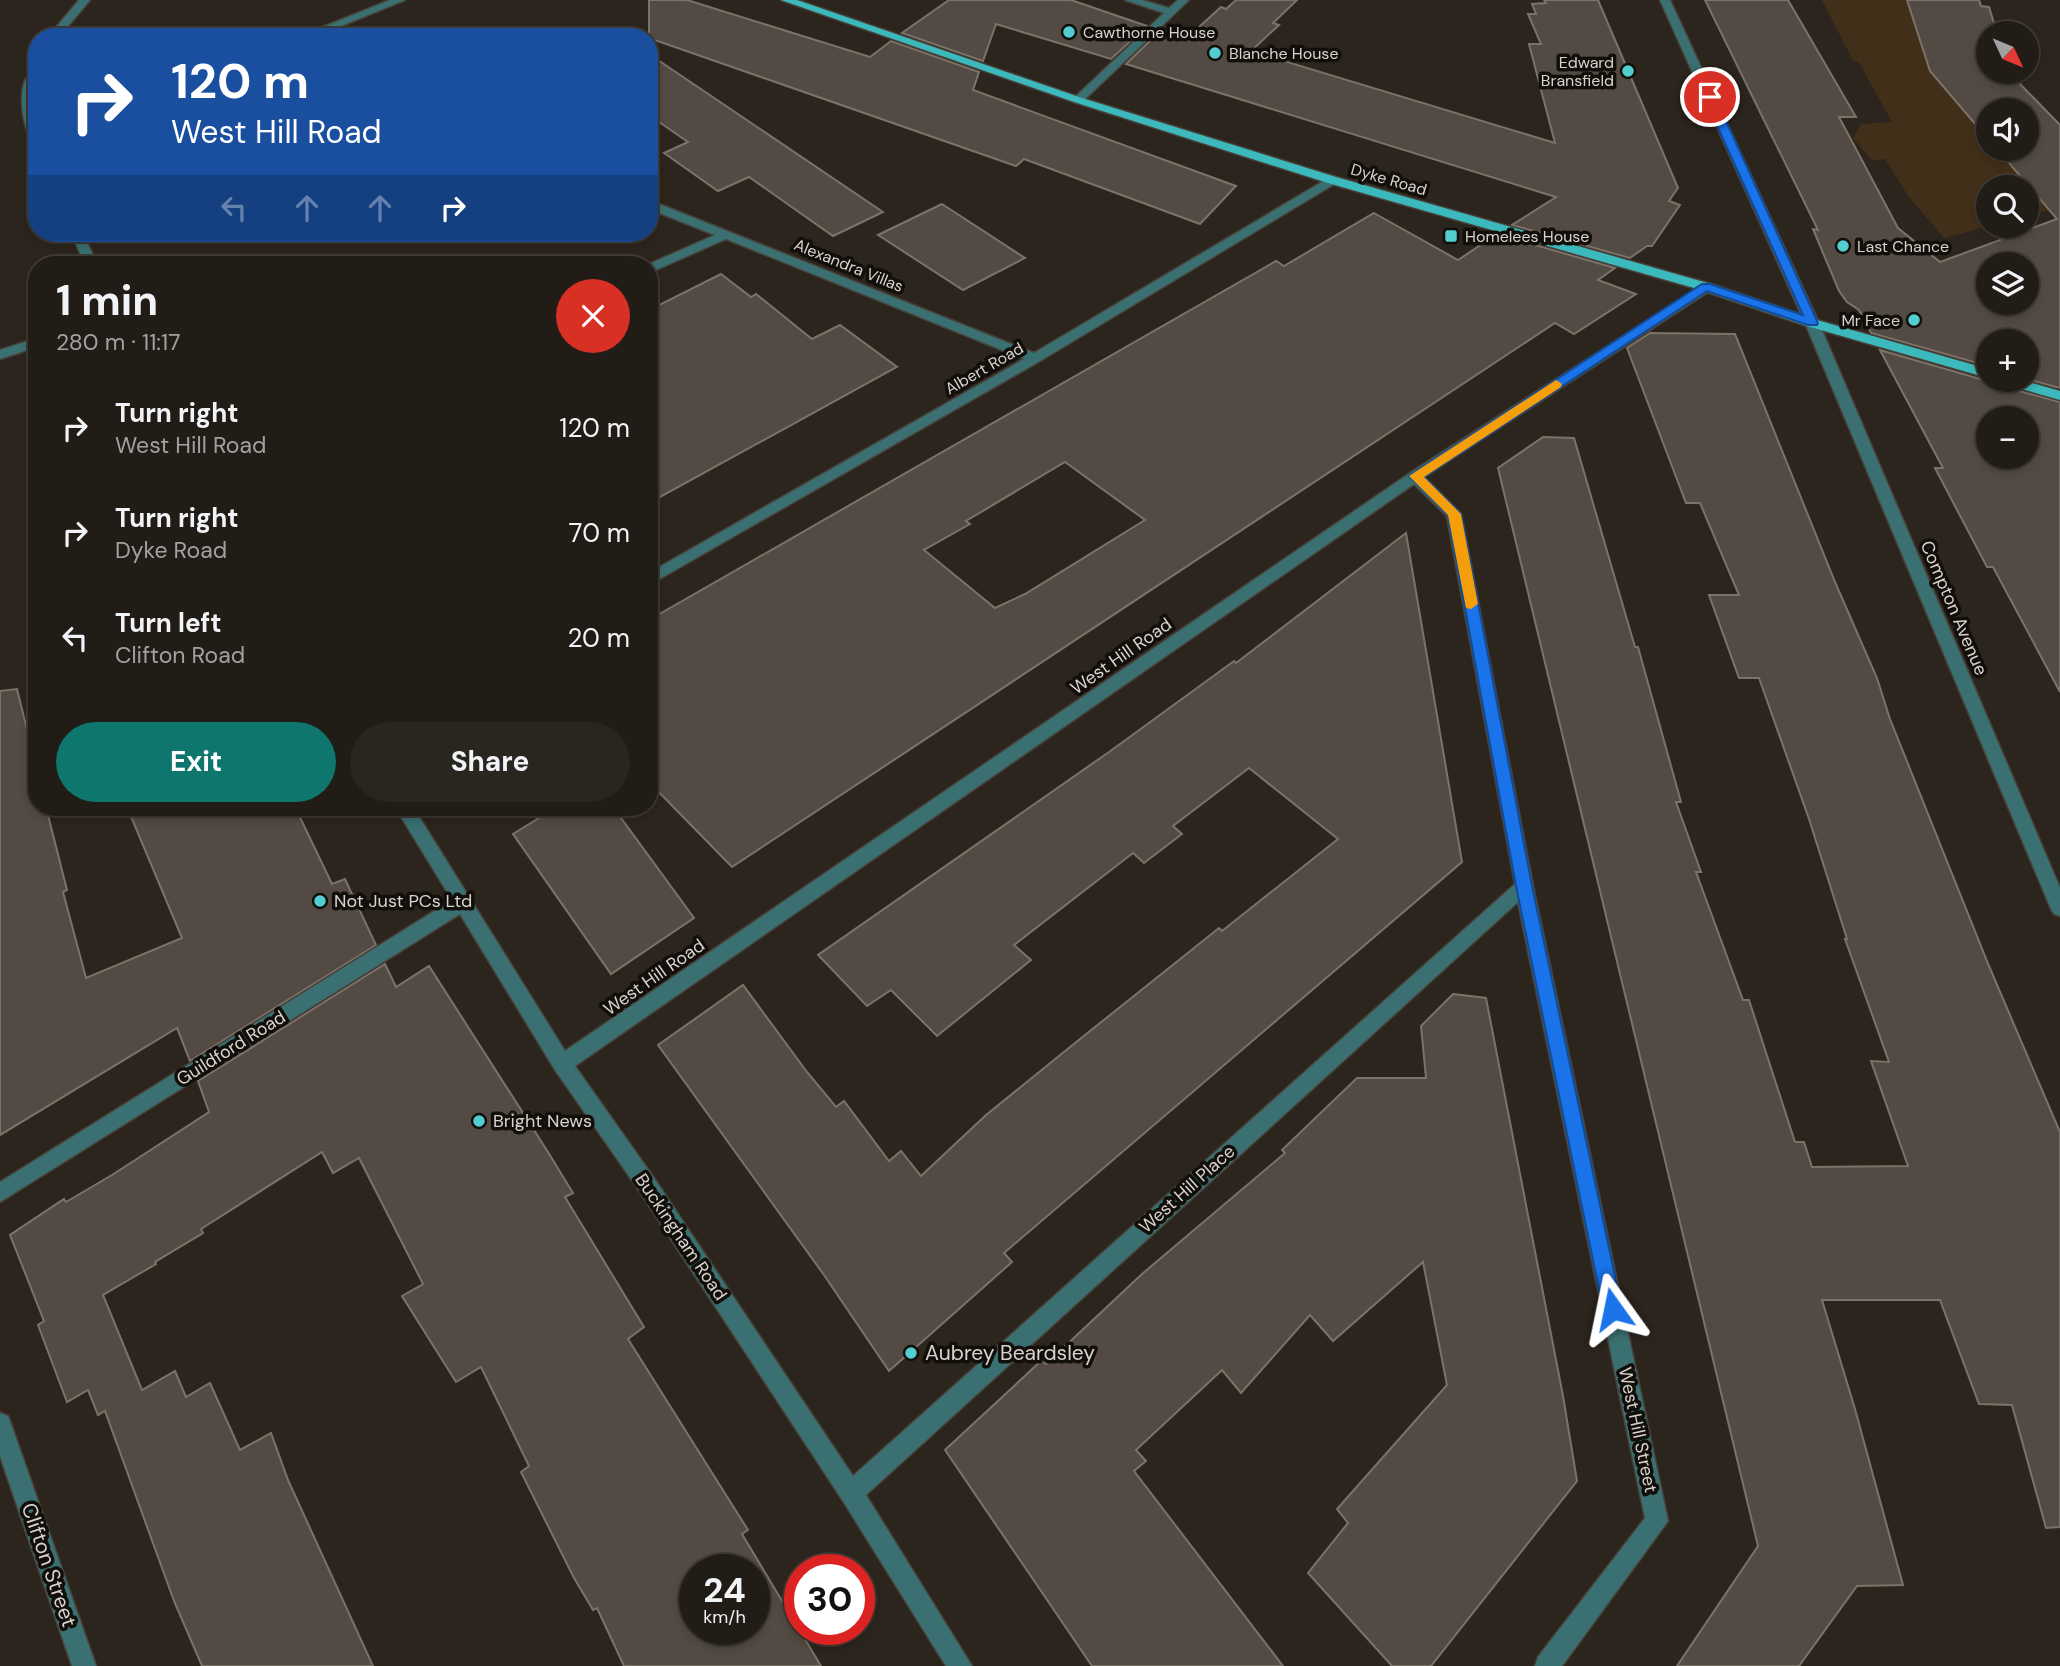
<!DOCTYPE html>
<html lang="en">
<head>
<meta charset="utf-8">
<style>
	:root { --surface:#211c16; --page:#29251f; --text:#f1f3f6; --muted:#a2a1a1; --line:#3e3a35; --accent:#0f766e }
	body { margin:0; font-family:"DM Sans",sans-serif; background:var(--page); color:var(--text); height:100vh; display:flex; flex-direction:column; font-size:26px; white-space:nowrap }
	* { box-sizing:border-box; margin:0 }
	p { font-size:23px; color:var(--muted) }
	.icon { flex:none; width:38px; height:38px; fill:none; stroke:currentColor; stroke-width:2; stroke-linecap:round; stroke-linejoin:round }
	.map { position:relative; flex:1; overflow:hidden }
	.panel { position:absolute; left:28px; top:256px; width:630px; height:560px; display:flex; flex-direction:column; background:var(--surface); border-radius:28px; box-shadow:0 4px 10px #0003,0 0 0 2px var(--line) }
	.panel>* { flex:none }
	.guide { position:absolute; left:28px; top:28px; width:630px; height:214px; border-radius:28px; box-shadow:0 4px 10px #0003,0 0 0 2px var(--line); background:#1a4fa0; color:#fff; overflow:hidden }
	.needle { width:46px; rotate:134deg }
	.controls { position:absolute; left:1976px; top:21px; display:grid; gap:14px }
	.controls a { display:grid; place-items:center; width:63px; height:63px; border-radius:50%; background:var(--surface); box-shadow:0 4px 10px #0003,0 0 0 2px var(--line); font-size:35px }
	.speed { position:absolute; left:679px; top:1554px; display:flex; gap:14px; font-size:35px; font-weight:700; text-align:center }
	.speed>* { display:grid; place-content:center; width:91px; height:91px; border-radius:50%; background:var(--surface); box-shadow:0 4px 10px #0003,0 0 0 2px var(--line); line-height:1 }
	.speed small { font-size:18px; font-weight:400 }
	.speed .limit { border:10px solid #d22; background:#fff; color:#111 }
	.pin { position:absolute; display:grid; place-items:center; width:60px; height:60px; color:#fff; margin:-30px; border:4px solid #fff; border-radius:50%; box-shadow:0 2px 7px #0007 }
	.me { position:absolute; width:77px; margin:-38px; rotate:348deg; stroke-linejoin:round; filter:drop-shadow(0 0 5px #0008) }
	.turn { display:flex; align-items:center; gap:24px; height:147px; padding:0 28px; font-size:32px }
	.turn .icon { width:91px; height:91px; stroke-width:2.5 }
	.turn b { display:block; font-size:49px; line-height:60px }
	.lanes { display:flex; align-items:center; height:66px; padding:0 28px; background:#0003; justify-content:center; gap:35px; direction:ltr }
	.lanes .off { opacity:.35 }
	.round { display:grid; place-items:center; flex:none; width:74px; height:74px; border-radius:37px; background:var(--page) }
	.headline { display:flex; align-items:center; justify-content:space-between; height:119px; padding:0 28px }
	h1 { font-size:42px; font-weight:700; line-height:52px }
	.button { display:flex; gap:14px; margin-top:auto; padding:14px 28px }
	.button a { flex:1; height:80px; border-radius:42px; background:var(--accent); color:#fff; font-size:28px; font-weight:700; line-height:80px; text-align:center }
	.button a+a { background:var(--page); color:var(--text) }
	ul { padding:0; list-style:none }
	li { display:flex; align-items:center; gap:21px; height:105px; padding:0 28px }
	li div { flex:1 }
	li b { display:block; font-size:26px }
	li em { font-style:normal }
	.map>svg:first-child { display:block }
</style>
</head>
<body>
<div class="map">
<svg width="2060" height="1666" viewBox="0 0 2060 1666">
	<rect width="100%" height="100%" fill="#2c251d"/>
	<!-- green -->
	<path fill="#422f19" d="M 1822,0 L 1910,0 C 1912,52 1959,98 1988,139 L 1988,149 C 2011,149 2045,191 2060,207 L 2027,216 L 2026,187 L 1988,187 L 1990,226 L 1944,238 L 1909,197 L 1885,159 L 1872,160 L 1853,138 L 1861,124 L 1892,122 L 1858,61 L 1853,61 Z"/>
	<!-- building -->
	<g fill="#534b43" stroke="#7b7269" stroke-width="2" fill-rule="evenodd">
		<path d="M 649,0 L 687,0 L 870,57 L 891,41 L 979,72 L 973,90 L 1236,186 L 1200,224 L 1024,159 L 1016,166 L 649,38 Z"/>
		<path d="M 949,0 L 1071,0 L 1147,26 L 1111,59 L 996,24 L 983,61 L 902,33 Z"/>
		<path d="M 1236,0 L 1297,0 L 1273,23 L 1279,25 L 1251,51 L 1555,143 L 1529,44 L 1541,44 L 1528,14 L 1536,14 L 1532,4 L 1546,3 L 1544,0 L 1598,0 L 1678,188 L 1669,201 L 1680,205 L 1652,246 L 1647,246 L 1630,258 L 1512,225 L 1556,197 L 1126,64 L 1161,30 L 1186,39 L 1221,7 L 1226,9 Z"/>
		<path d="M 1705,0 L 1788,0 L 1856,117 L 1839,117 L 1898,228 L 1940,262 L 2057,219 L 1997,149 L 2026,149 L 2026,110 L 1988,110 L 1988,139 L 1930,71 L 1907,0 L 1979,0 L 1981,6 L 1989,7 L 1997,33 L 1988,33 L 1988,72 L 2014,72 L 2021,85 L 2060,125 L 2060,388 L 2026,379 L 2026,341 L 1988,341 L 1988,366 L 1871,333 L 1859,310 L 1847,302 L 1839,291 L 1813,229 L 1818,230 ZM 1988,264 L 2026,264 L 2026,303 L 1988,303 Z"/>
		<path d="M 649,54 L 883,212 L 833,236 L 749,177 L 718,191 L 664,153 L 688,142 L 649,115 Z"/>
		<path d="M 942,204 L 1025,258 L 963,290 L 878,235 Z"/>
		<path d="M 1374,213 L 1458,260 L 1497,234 L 1615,268 L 1598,280 L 1636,294 L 1574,334 L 1555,323 L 732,867 L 649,782 L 649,620 L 1276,261 L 1284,266 ZM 1065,462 L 1145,520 L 1025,594 L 995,608 L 924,550 L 970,524 L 966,521 Z"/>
		<path d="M 721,274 L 751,297 L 756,294 L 812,339 L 840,325 L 897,367 L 649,503 L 649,310 Z"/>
		<path d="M 1650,333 L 1735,334 L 1835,582 L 1877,678 L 1890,719 L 1989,966 L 2060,1132 L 2060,1527 L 2046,1528 L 2012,1405 L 1979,1404 L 1940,1300 L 1822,1300 L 1855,1409 L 1903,1585 L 1857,1586 L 1799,1666 L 1677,1666 L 1758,1546 L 1498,468 L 1543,437 L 1574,438 L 1635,647 L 1638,647 L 1681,802 L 1676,802 L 1701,872 L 1696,872 L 1743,1000 L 1749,1000 L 1795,1142 L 1804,1142 L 1812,1167 L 1908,1166 L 1871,1061 L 1889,1062 L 1845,939 L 1847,939 L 1809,819 L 1759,678 L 1739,678 L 1709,595 L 1739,595 L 1700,503 L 1686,503 L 1627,348 Z"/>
		<path d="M 1880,350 L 1987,381 L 1996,380 L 2000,386 L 2060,402 L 2060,692 L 1993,567 L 1987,567 L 1935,468 L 1943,468 ZM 1988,418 L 2026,418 L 2026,457 L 1988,457 Z"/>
		<path d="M 1406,533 L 1462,862 L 1004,1253 L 1012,1262 L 889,1371 L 824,1275 L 658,1045 L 743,985 L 807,1072 L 836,1107 L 844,1101 L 889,1161 L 901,1151 L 921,1176 L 986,1115 L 1075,1043 L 1219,928 L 1222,931 L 1338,839 L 1249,768 L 1173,826 L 1182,834 L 1144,863 L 1133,853 L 1014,945 L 1031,960 L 937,1036 L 891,990 L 867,1006 L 818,955 L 1109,752 L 1234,661 L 1236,663 Z"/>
		<path d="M 17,689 L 37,770 L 37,807 L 46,807 L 67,890 L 63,892 L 86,978 L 182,938 L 127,807 L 295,807 L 332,884 L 345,879 L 376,945 L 190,1061 L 177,1028 L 0,1135 L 0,691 Z"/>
		<path d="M 557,807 L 613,807 L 694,918 L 611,974 L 513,834 Z"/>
		<path d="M 385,964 L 396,987 L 429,966 L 548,1152 L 573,1193 L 565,1197 L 644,1327 L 628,1339 L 748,1530 L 742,1534 L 821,1666 L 624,1666 L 597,1608 L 593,1610 L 574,1578 L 521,1472 L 529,1466 L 481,1367 L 456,1382 L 402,1296 L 423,1284 L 359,1158 L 333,1173 L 322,1152 L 201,1229 L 203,1233 L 155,1262 L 156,1264 L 103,1295 L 142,1390 L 175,1371 L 186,1397 L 210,1383 L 240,1450 L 271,1433 L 288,1480 L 373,1666 L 202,1666 L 174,1601 L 105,1411 L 98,1415 L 88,1390 L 67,1402 L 38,1325 L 44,1321 L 10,1235 L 64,1199 L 66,1202 L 112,1175 L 209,1112 L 198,1081 ZM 695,1570 L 754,1570 L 754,1629 L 695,1629 Z"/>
		<path d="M 1453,994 L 1486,998 L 1563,1396 L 1577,1481 L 1431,1666 L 1392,1666 L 1308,1573 L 1348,1523 L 1337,1509 L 1447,1385 L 1423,1262 L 1333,1341 L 1310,1315 L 1241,1393 L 1222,1370 L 1136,1450 L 1146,1461 L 1134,1471 L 1283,1666 L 1092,1666 L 945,1450 L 1042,1360 L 1046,1364 L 1142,1274 L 1285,1153 L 1282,1150 L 1357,1078 L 1426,1078 L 1421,1026 Z"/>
	</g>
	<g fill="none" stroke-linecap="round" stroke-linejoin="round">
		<defs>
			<g id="minor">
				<path d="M 79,0 L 90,0 L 59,37 L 48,37 Z"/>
				<path d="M 390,0 L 405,0 L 314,37 L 298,37 Z"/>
				<path d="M 1125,0 L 1142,0 L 1169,8 L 1178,0 L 1189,0 L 1082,102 L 1074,102 L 1074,98 L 1164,13 Z"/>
				<path d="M 1660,0 L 1670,0 L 1819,323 L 2060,888 L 2060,916 L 2054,914 L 2051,909 L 1805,323 Z"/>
				<path d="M 37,67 L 37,82 L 33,90 L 37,146 L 33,145 C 22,126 13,79 37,67 Z"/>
				<path d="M 1332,176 L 1336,177 L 1336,183 L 1040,361 L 649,585 L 649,573 L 1024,359 L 726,239 L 649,273 L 649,264 L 715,235 L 649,209 L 649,200 L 1034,353 Z"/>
				<path d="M 71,233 L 83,233 L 97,264 L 85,264 Z"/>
				<path d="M 1706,283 L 1713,287 L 1711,290 L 1424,477 L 1461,514 L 1533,886 L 1668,1521 L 1562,1666 L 1535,1666 L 1538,1657 L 1645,1518 L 1518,902 L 866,1495 L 972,1666 L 946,1666 L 843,1501 L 638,1189 L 555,1070 L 460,914 L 0,1202 L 0,1182 L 452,900 L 395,807 L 413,807 L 565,1051 L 1410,473 ZM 1414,484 L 1447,516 L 1515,884 L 853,1476 L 652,1175 L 575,1066 Z"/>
				<path d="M 37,338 L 37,347 L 0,359 L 0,350 Z"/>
				<path d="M 0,1413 L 8,1416 L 11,1424 L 96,1666 L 72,1666 L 0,1456 Z"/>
			</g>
			<g id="major">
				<path d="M 781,0 L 797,0 L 1082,98 L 1336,177 L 1711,284 L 1817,320 L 1988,369 L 1988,378 L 1807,326 L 1701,290 L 1328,183 L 1074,102 Z"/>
				<path d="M 1999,380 L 2021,380 L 2060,391 L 2060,400 L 2001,383 Z"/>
			</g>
		</defs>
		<!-- minor casing -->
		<use href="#minor" stroke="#484139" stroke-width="3"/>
		<!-- major casing -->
		<use href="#major" stroke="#484139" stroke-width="3"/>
		<!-- minor -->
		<use href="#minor" fill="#3a7071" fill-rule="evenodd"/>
		<!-- major -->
		<use href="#major" fill="#3bb9bc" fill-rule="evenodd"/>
	</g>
	<!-- route -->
	<path fill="#1a73e8" stroke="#114b97" stroke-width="2" d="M 1710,94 L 1715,97 L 1818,323 L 1817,325 L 1808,325 L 1707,291 L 1424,477 L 1461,514 L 1532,886 L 1622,1309 L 1620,1316 L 1613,1319 L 1606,1316 L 1603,1309 L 1516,886 L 1448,515 L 1409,476 L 1702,284 L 1710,284 L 1803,315 L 1704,97 Z"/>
	<!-- slow -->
	<path fill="#f59e0b" d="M 1556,380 L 1562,384 L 1561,387 L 1424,477 L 1461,514 L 1478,604 L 1471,609 L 1466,608 L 1448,515 L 1409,476 Z"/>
	<!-- markers -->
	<g fill="#52cdd0" stroke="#120f0b" stroke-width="2.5">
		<circle cx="1069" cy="32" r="7"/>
		<circle cx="1215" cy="53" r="7"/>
		<circle cx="1628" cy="71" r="7"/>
		<rect x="1444" y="229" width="14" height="14" rx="3.5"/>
		<circle cx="1843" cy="246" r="7"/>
		<circle cx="1914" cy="320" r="7"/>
		<circle cx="320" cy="901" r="7"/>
		<circle cx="479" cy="1121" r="7"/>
		<circle cx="911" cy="1353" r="7"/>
	</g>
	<g text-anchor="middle" stroke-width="7" stroke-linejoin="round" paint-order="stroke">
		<!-- far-poi labels -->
		<g font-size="16" fill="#d8d3ce" stroke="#120f0b" text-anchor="start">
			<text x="1083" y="38">Cawthorne House</text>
			<text x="1229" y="59">Blanche House</text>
			<text x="1614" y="68" text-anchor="end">Edward<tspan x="1614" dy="18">Bransfield</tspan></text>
			<text x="1465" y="242">Homelees House</text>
			<text x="1857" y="252">Last Chance</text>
			<text x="1900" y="326" text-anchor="end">Mr Face</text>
		</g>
		<!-- far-street labels -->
		<g font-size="16" fill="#d8d3ce" stroke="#120f0b">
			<text transform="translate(1389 179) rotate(16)" y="6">Dyke Road</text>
			<text transform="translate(849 265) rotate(22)" y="6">Alexandra Villas</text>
			<text transform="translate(984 368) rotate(-30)" y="6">Albert Road</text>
		</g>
		<!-- street labels -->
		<g font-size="18" fill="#d8d3ce" stroke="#120f0b">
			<text transform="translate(1954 608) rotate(67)" y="6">Compton Avenue</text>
			<text transform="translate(1121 656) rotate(-35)" y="6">West Hill Road</text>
			<text transform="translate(654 977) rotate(-35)" y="6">West Hill Road</text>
			<text transform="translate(231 1048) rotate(-32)" y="6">Guildford Road</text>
			<text transform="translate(1187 1189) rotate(-42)" y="6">West Hill Place</text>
			<text transform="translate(681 1237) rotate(56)" y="6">Buckingham Road</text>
			<text transform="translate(1638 1430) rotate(78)" y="6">West Hill Street</text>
		</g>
		<!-- poi labels -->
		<g font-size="18" fill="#d8d3ce" stroke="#120f0b" text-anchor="start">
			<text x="334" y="907">Not Just PCs Ltd</text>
			<text x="493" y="1127">Bright News</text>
		</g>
		<!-- near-poi labels -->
		<g font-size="21" fill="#d8d3ce" stroke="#120f0b" text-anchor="start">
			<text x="925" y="1360">Aubrey Beardsley</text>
		</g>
		<!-- near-street labels -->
		<g font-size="21" fill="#d8d3ce" stroke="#120f0b">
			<text transform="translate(49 1565) rotate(71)" y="7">Clifton Street</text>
		</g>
	</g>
</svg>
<div class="controls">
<a><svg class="needle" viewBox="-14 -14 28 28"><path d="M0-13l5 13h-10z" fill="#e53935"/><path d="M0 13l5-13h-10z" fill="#a2a1a1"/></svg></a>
<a><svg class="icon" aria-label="sound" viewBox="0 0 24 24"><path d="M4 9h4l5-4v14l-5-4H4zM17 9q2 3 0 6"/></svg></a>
<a><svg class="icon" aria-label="search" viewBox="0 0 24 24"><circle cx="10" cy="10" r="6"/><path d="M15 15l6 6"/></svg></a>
<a><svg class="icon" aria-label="layers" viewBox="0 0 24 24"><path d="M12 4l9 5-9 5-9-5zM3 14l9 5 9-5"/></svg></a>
<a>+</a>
<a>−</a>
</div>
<div class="speed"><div>24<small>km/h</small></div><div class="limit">30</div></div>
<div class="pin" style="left:1710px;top:97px;background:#d93025"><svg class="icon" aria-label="arrive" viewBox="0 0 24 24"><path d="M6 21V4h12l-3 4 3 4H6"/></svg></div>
<svg class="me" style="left:1613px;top:1309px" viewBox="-20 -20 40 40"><path d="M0-17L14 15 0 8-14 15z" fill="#1a73e8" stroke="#fff" stroke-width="4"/></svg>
<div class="guide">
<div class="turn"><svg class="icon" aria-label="right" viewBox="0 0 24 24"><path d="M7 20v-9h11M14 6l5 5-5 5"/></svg><div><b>120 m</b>West Hill Road</div></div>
<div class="lanes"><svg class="icon off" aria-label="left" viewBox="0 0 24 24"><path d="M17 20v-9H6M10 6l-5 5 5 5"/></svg><svg class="icon off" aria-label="ahead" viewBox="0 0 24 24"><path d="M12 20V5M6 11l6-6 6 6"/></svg><svg class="icon off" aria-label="ahead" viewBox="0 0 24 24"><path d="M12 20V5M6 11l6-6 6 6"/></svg><svg class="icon" aria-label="right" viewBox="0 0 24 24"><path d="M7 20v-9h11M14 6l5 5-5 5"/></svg></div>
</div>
<section class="panel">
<div class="headline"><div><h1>1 min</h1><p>280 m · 11:17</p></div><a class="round" style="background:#d93025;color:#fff"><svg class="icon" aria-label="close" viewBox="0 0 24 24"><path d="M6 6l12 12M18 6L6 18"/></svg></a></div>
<ul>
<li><svg class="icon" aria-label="right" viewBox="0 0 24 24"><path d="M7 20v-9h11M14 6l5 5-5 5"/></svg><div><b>Turn right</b><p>West Hill Road</p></div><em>120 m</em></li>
<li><svg class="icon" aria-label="right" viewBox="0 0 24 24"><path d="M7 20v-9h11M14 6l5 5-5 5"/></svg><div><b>Turn right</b><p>Dyke Road</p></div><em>70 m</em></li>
<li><svg class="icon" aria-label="left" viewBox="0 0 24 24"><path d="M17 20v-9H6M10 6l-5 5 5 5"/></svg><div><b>Turn left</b><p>Clifton Road</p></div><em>20 m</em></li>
</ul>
<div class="button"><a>Exit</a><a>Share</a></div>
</section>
</div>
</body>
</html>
